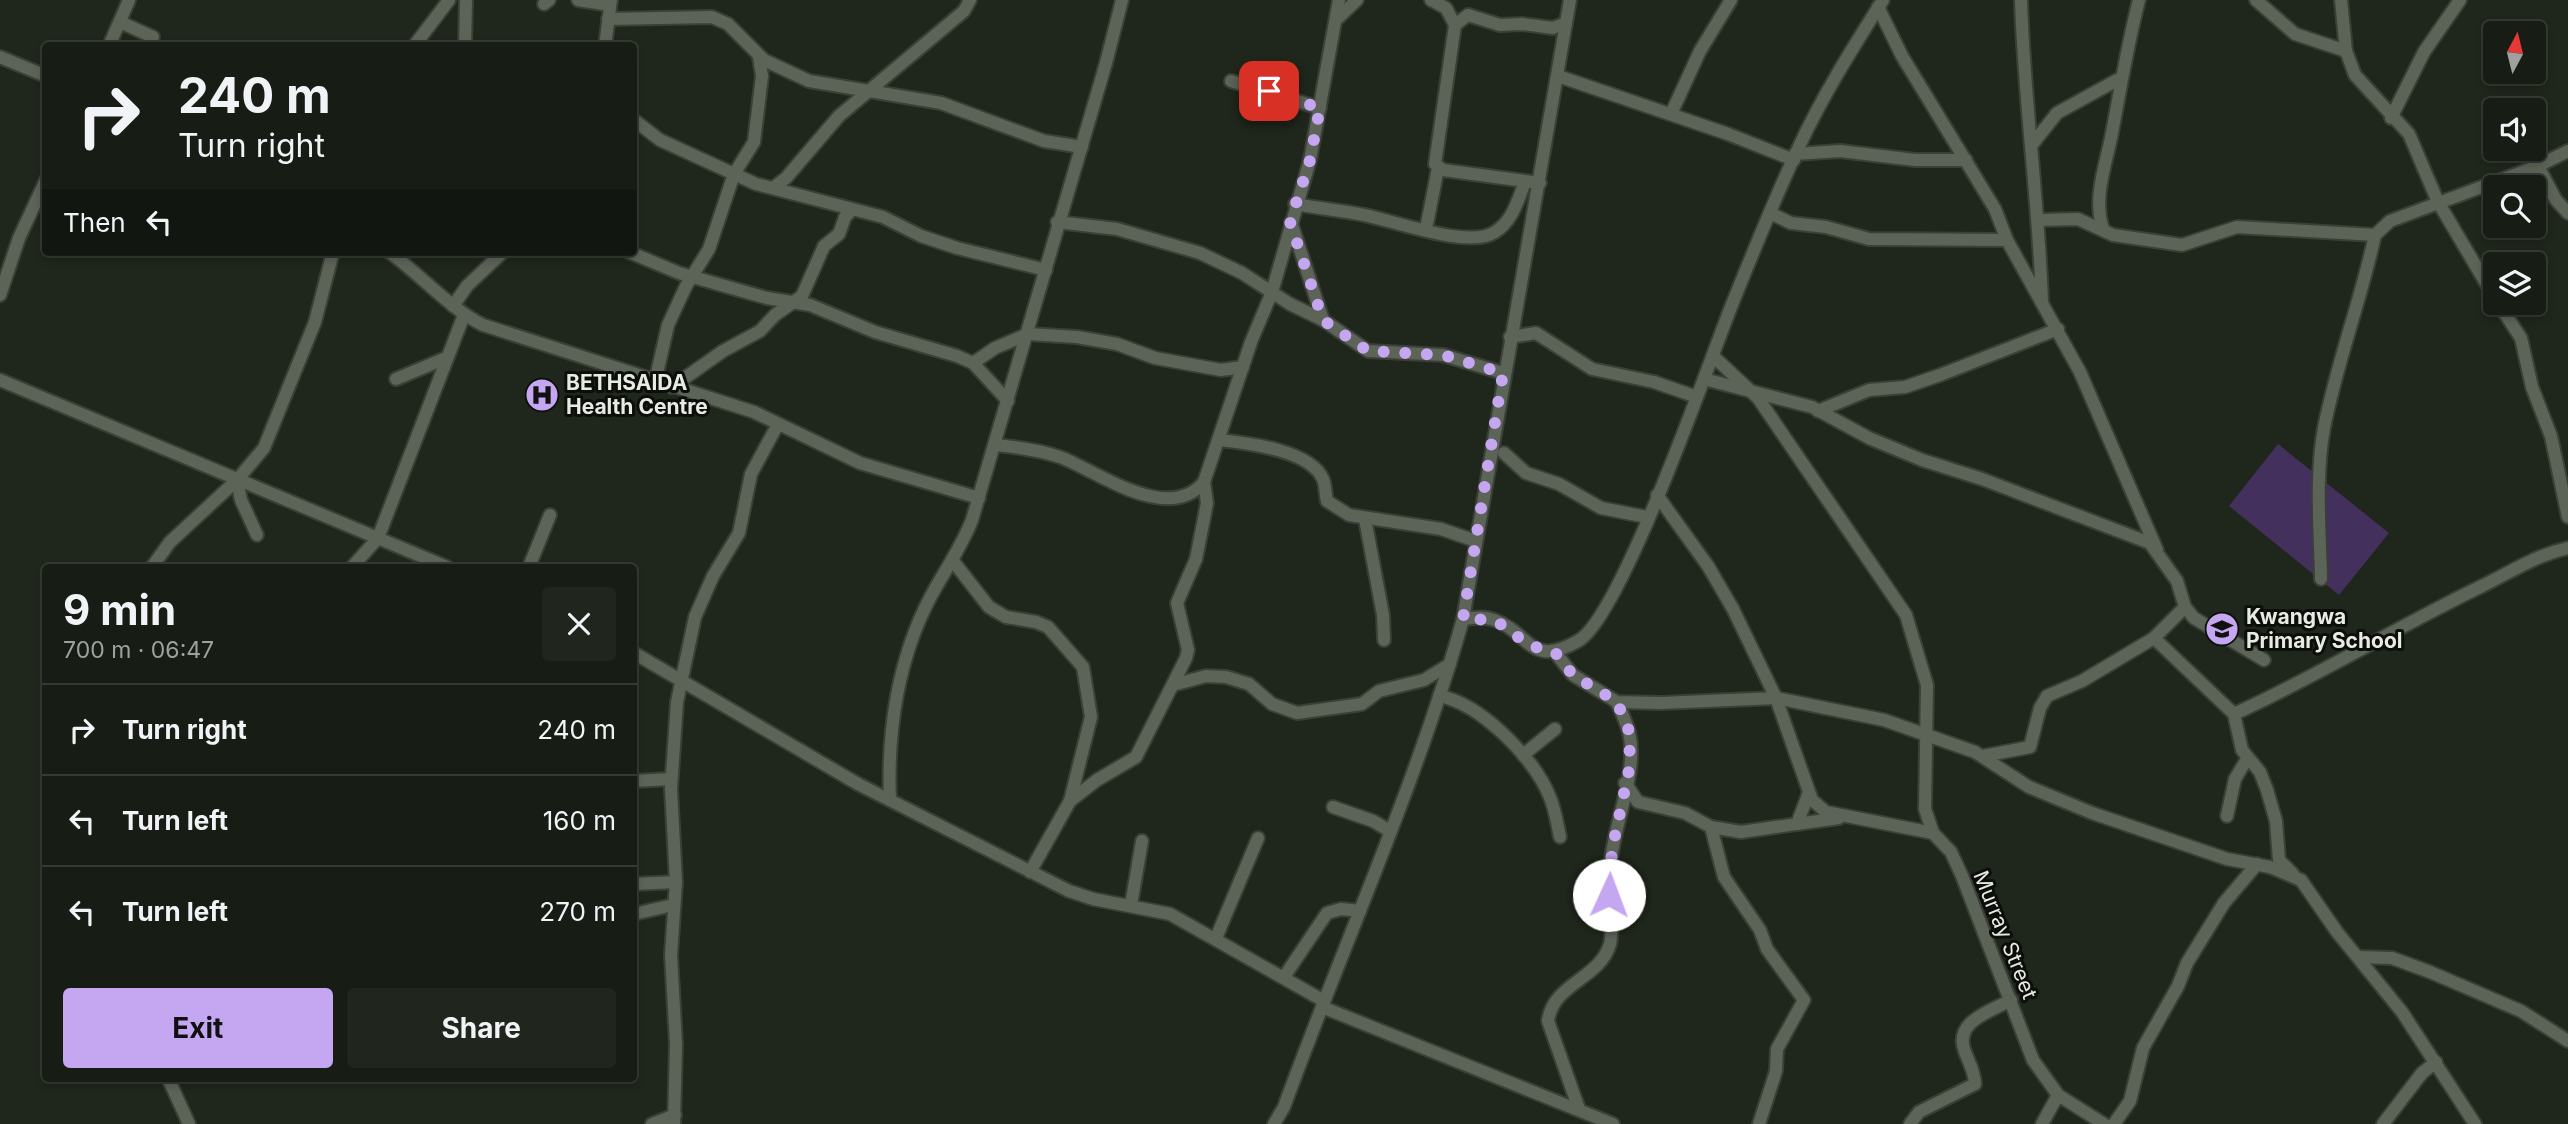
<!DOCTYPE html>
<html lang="en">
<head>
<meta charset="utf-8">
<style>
	:root { --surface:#171c14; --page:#20251d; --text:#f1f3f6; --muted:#9ea1a0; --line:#363a34; --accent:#c5a7f1 }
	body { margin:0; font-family:Inter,sans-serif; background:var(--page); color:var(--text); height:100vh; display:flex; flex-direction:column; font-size:26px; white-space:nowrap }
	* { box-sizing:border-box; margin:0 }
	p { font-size:23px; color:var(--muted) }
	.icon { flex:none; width:38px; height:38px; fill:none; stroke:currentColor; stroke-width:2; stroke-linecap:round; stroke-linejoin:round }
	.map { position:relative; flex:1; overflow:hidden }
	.details { position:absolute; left:42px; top:564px; width:595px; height:518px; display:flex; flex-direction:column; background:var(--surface); border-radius:7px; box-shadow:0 4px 10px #0003,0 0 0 2px var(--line) }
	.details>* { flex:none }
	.top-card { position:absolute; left:42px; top:42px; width:595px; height:214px; border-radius:7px; box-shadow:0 4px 10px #0003,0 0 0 2px var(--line); background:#171c14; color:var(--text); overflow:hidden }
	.needle { width:46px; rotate:7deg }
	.fabs { position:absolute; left:2483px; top:21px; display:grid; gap:14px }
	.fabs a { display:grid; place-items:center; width:63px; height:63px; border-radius:7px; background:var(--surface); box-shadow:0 4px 10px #0003,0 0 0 2px var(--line); font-size:35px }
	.pin { position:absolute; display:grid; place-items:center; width:60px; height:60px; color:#fff; margin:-30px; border-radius:14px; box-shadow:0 4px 10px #0006 }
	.me { position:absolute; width:77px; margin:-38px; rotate:2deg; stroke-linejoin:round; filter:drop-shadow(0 0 5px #0008) }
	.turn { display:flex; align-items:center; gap:24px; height:147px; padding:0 21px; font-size:32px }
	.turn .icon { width:91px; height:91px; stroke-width:2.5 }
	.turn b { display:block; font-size:49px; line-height:60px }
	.then { display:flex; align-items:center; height:66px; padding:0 21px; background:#0003; gap:14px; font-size:26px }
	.round { display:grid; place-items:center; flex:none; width:74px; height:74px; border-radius:7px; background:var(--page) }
	.headline { display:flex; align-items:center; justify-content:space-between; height:119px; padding:0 21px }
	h1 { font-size:42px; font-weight:700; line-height:52px }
	.cta { display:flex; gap:14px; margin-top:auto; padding:14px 21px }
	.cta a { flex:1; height:80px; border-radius:7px; background:var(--accent); color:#111; font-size:28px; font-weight:700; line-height:80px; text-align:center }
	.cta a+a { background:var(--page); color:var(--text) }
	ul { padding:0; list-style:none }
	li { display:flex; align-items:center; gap:21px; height:91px; padding:0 21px; border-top:2px solid var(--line) }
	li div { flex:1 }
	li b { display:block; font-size:26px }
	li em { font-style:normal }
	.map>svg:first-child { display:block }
</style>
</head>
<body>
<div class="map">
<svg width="2568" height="1124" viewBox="0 0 2568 1124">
	<rect width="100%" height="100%" fill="#1f261b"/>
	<!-- green -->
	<path fill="#44305d" d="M 2278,444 L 2389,533 L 2339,595 L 2229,506 Z"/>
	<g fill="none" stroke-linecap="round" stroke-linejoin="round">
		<defs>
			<g id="minor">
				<path d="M 578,0 L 610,5"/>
				<path d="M 1431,0 L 1446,8 L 1455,25 L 1435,164 L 1443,170 L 1540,183"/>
				<path d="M 2021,0 C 2024,102 2039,202 2042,303"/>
				<path d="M 2256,0 L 2295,34 L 2346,51"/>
				<path d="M 2341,0 L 2346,51 L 2355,75 L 2409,134 L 2438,202 L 2496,300"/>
				<path d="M 544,4 L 549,0"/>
				<path d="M 1878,7 L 1902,56 L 1995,209 L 2007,240 L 2080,372 L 2157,550"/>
				<path d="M 1338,18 L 1357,0"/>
				<path d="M 608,19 L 712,17 L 728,24 L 764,60 L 809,81 L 941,103 L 1044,141 L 1082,147"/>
				<path d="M 120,22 L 153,37"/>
				<path d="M 1455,25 L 1468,15 L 1500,25 L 1522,24 L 1553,28 L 1566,23"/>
				<path d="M 109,46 L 129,0"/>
				<path d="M 414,46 L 449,0"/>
				<path d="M 465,46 L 466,0"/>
				<path d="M 605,46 L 611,0"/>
				<path d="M 0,57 L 46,76"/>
				<path d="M 1558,76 L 1728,134 L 1794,160"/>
				<path d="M 1231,81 L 1320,108"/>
				<path d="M 1671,114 L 1700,51 L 1731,0"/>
				<path d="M 2391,118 L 2424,52 L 2460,0"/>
				<path d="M 634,120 L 660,140 L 756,184 L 883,217 L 921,236 L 957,248 L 1046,270"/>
				<path d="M 2031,146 L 2057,113 L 2119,79"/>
				<path d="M 1795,154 L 1840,151 L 1915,160 L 1966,160"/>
				<path d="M 2538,166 L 2556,200 L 2568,213"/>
				<path d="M 773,188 L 786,178 L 839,116 L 964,11 L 970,0"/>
				<path d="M 1295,204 C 1316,208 1338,210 1359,214 C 1390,219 1468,250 1495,232 C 1512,222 1518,200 1525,182"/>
				<path d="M 1770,213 L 1791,223 L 1826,227 L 1869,239 L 2007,240"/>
				<path d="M 2040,220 L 2078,219 L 2113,235 L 2182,245 L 2237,227 L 2375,235 L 2390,221 L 2538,166 L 2568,151"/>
				<path d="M 1057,222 L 1117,229 L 1200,253 L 1242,273 L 1290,304 L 1323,320 L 1368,351 L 1443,355 L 1503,373"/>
				<path d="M 1291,222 L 1323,320"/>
				<path d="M 1426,229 L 1438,168"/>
				<path d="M 2103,229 C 2093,199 2105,167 2111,138 C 2120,92 2127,46 2139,0"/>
				<path d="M 389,252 C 421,275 449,308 483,325 L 754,412 L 860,463 L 979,498"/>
				<path d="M 629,252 L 679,273 L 767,298 L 810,305 L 875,332 L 957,356 L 973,363 L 1008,401"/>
				<path d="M 0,295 L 19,238 L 46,180"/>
				<path d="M 2498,303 L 2521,338 L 2532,387 L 2551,436 L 2568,517"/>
				<path d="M 453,306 L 467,286 L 503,252"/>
				<path d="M 1510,337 L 1536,333 L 1592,369 L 1654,382 L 1697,397"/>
				<path d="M 1713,356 L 1758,398 L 1906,615 L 1927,685 L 1925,809 L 1933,833 L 1951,852 L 1962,876 L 2033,1060 L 2058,1095 L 2104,1124"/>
				<path d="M 973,363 L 995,348 L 1028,334 L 1077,337 L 1117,344 L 1155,358 L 1221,370 L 1243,367"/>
				<path d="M 396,379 L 446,358"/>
				<path d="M 1704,379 L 1812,407 L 1869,438 L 1922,460 L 1982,479 L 2150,543 L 2177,581 L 2185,607 L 2194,618 L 2264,660"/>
				<path d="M 0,380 L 447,567"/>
				<path d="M 655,382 L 668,325 L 686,286 L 709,249 L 734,174 L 754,142 L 762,76 L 759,57"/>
				<path d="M 672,387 L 723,351 L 760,331 L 775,315 L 802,296 L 824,246 L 839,234 L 845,217 L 852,210"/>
				<path d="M 1818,411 L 1869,390 L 1905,387 L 1940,375 L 2058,329"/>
				<path d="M 1219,440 C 1248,443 1310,450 1323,479 C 1326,486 1325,494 1327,501 L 1349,515 L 1441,529 L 1476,541"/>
				<path d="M 996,445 C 1017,447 1039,450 1060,457 C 1097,471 1168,525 1204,482 L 1251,342 L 1272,292 L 1310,160 L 1339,0"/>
				<path d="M 1504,453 L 1526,473 L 1559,484 L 1601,508 L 1647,517"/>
				<path d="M 237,480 L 241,500 L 257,535"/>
				<path d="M 1657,495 L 1708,566 L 1733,609 L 1776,698 L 1812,800 L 1826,812 L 1933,833"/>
				<path d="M 1365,519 L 1383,615 L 1384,640"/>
				<path d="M 953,561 L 989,607 L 1006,617 L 1036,622 L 1048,627 L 1083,667 L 1091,717 L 1070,801"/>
				<path d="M 152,567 L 170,542 L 237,480 L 264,448 L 315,322 L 333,252"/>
				<path d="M 352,567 L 378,538 L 464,315"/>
				<path d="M 529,567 L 550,515"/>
				<path d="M 2321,579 C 2320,528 2315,478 2324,428 C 2337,362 2361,300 2375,235"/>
				<path d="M 1463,619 C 1473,618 1484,616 1494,620 C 1530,632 1529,669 1578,641 C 1621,617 1708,365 1731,307 C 1752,255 1773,202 1797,151 C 1821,98 1852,49 1883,0"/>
				<path d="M 2154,638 L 2234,714 L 2242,750 L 2260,772 L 2267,790 L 2276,821 L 2279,860 L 2293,874"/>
				<path d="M 1554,651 L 1573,675 L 1617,702 L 1661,703 L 1776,698 L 1884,720 L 1975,752 L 2029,787 L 2092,813 L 2227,859 L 2270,867 L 2301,880 L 2337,932 L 2402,1012 L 2475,1124"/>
				<path d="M 634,653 L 858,784 L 1069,891 L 1093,899 L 1170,914 L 1324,1001"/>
				<path d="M 1173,685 L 1206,676 L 1226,677 L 1249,684 L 1272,704 L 1297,713 L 1362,704 L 1379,691 L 1424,680 L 1450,664"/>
				<path d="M 1439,696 C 1480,703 1534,758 1549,795 C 1555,808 1557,823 1560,837"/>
				<path d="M 2234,714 C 2318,676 2397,627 2480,587 C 2509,573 2536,555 2568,548"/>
				<path d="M 1523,755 L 1555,729"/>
				<path d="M 1983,756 L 2030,747 L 2040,708 L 2047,696 L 2082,681 L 2154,638 L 2185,607"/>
				<path d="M 634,781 L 671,779"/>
				<path d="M 1625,783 L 1638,802 L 1685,813 L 1711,827 L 1741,832 L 1839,818"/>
				<path d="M 890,800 C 887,731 898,658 931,596 C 945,570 961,548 972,520 L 1106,63 L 1122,0"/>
				<path d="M 1333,807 L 1373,821 L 1390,831"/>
				<path d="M 2227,816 L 2235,779 L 2247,759"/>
				<path d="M 1797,824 L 1808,795"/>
				<path d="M 1711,827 L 1724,877 L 1760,930 L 1767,949 L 1804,1000 L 1777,1049 L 1776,1071 L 1759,1124"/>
				<path d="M 1030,872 L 1070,801 L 1097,780 L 1136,757 L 1186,658 L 1188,650 L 1177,603 L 1196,559 L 1207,503 L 1204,482"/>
				<path d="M 634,884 L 676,882"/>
				<path d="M 1131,905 L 1142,841"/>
				<path d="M 634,914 L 673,905"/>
				<path d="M 1216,938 L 1258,838"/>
				<path d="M 2358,957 L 2392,958 L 2430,972 L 2521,1011 L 2568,1041"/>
				<path d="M 1284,977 L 1327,913 L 1341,909 L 1360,911"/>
				<path d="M 1322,1007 L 1613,1124"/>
				<path d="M 168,1078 L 189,1124"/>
				<path d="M 1579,1109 L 1548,1021 C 1553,983 1600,979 1610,944 C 1614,930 1609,888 1610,869 C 1612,827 1639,773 1629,732 C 1626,722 1621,711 1617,702"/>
				<path d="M 652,1124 L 675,1115"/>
				<path d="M 674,1124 L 676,1044 L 671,955 L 676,882 L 671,789 L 677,702 L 695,617 L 713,576 L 739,533 L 751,474 L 778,424"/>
				<path d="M 1274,1124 L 1284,1107 C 1343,945 1416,786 1463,619 L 1570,0"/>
				<path d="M 1910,1124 L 1919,1112 L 1975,1084 C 1975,1073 1969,1062 1965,1052 C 1953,1022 1989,1012 2011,1000"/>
				<path d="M 2042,1124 L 2058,1095"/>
				<path d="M 2114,1124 L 2130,1101 L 2143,1048 L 2178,986 L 2187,963 L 2224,903 L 2257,864"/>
				<path d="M 2383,1124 L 2422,1073 L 2436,1062"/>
			</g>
		</defs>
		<!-- minor casing -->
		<use href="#minor" stroke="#3a3f37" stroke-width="16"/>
		<!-- minor -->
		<use href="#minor" stroke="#5c6357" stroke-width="12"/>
	</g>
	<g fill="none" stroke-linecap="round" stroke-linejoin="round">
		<!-- route -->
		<path stroke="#c5a7f1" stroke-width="12" stroke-dasharray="0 21.6" d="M 1269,91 L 1320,108 L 1310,160 L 1290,222 L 1323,320 L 1368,351 L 1443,355 L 1503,373 L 1463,619 L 1495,620 L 1530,646 L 1554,651 L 1573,675 L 1617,702 L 1629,731 L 1630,765 L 1612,850 L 1609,895"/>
	</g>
	<!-- icons -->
	<defs>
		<symbol id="hospital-disc" viewBox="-11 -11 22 22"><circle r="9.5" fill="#c5a7f1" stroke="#0b0e09"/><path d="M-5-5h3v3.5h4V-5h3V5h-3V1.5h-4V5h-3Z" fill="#111"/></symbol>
		<symbol id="school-disc" viewBox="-11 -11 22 22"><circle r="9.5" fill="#c5a7f1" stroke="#0b0e09"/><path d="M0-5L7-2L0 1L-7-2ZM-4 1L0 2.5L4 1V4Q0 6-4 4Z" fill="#111"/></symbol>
	</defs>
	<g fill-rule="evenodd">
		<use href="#hospital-disc" x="523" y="376" width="38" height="38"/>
		<use href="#school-disc" x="2203" y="610" width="38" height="38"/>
	</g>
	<g text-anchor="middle" stroke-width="6" stroke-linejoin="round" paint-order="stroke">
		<!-- poi labels -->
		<g font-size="21" font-weight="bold" fill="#e7ebe4" stroke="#0b0e09" text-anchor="start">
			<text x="566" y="390">BETHSAIDA<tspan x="566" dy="24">Health Centre</tspan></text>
			<text x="2246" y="624">Kwangwa<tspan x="2246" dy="24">Primary School</tspan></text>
		</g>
		<!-- street labels -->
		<g font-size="21" fill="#e7ebe4" stroke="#0b0e09">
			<text transform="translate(2005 935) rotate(68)" y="7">Murray Street</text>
		</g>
	</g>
</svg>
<div class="fabs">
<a><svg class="needle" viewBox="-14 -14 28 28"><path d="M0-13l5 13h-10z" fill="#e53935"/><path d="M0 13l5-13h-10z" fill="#9ea1a0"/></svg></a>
<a><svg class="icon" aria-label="sound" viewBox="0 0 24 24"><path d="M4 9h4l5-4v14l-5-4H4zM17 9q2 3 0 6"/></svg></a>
<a><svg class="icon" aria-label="search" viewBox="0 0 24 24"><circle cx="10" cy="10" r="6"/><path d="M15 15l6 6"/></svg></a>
<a><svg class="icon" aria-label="layers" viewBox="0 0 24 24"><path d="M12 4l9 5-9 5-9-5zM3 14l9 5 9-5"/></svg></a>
</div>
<div class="pin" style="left:1269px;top:91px;background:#d93025"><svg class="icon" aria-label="arrive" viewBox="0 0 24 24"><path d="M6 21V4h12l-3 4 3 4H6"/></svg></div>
<svg class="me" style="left:1609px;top:895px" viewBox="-20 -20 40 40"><circle r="19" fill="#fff"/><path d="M0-13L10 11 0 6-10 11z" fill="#c5a7f1"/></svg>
<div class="top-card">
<div class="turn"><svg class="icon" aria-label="right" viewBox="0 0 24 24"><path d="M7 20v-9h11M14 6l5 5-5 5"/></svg><div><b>240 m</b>Turn right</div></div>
<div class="then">Then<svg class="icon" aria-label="left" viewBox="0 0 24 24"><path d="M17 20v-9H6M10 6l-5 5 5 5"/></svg></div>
</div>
<section class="details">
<div class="headline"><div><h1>9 min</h1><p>700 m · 06:47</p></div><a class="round"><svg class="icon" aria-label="close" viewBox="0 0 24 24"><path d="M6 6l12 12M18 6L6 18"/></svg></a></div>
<ul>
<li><svg class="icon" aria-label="right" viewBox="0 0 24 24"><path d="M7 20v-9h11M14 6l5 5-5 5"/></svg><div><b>Turn right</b></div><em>240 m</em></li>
<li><svg class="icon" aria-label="left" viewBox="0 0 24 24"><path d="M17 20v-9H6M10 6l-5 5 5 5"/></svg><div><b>Turn left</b></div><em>160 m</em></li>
<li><svg class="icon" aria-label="left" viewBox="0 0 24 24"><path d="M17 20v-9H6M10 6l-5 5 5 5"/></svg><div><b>Turn left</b></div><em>270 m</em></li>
</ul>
<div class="cta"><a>Exit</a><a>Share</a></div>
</section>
</div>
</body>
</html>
